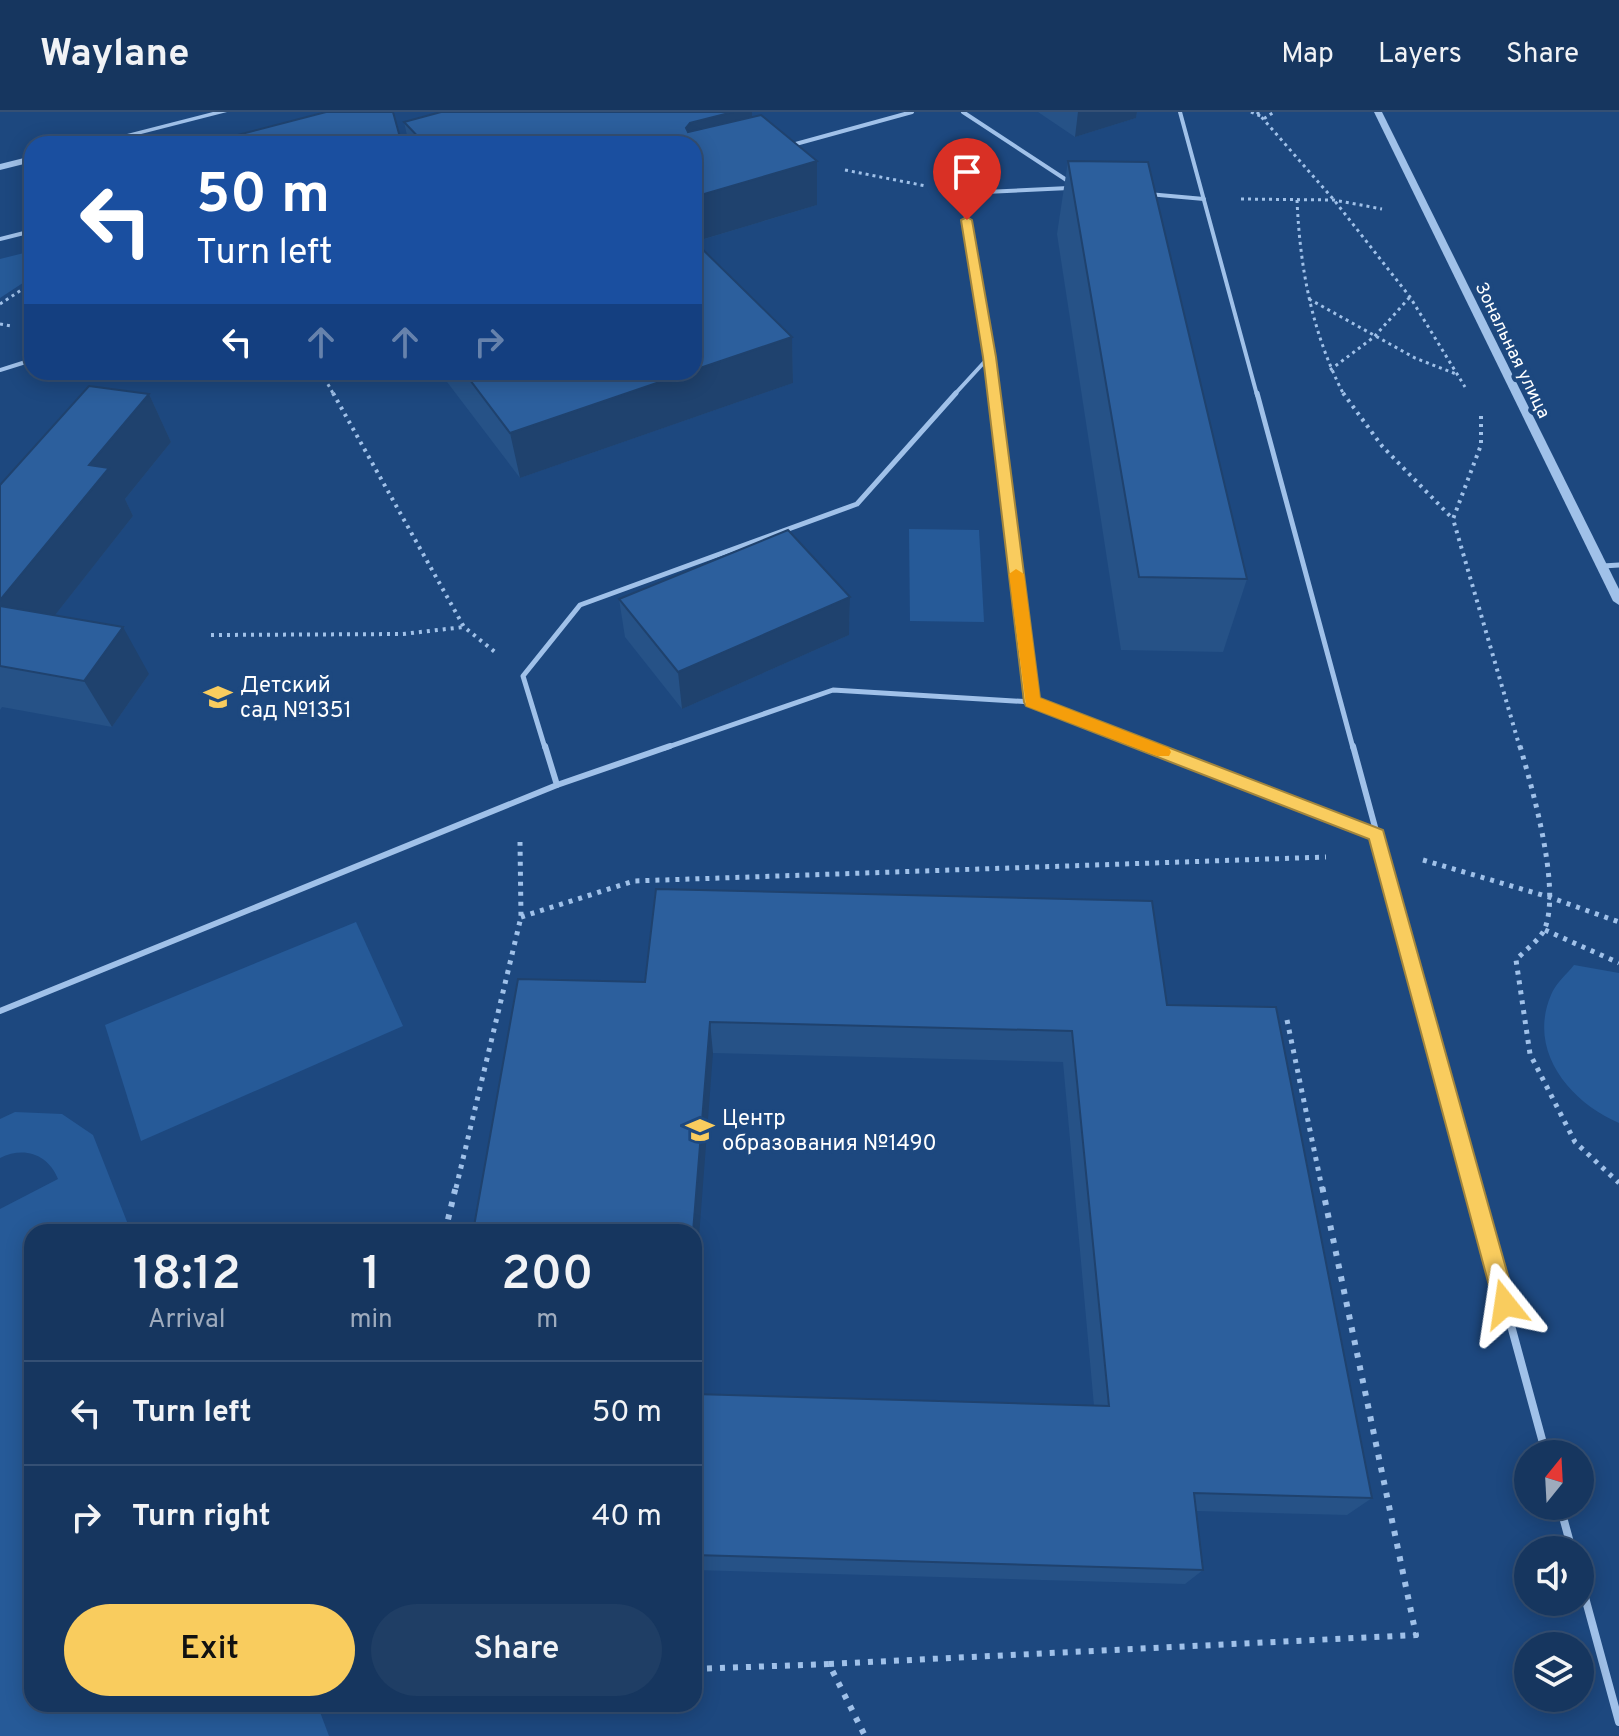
<!DOCTYPE html>
<html lang="en">
<head>
<meta charset="utf-8">
<style>
	:root { --surface:#16365f; --page:#1f3e65; --text:#f1f3f6; --muted:#9eabbd; --line:#355074; --accent:#f9cc5e }
	body { margin:0; font-family:Overpass,sans-serif; background:var(--page); color:var(--text); height:100vh; display:flex; flex-direction:column; font-size:30px; white-space:nowrap }
	* { box-sizing:border-box; margin:0 }
	p { font-size:26px; color:var(--muted) }
	.icon { flex:none; width:44px; height:44px; fill:none; stroke:currentColor; stroke-width:2; stroke-linecap:round; stroke-linejoin:round }
	.map { position:relative; flex:1; overflow:hidden }
	.details { position:absolute; left:24px; top:1112px; width:678px; height:488px; display:flex; flex-direction:column; background:var(--surface); border-radius:24px; box-shadow:0 4px 20px #0003,0 0 0 2px var(--line) }
	.details>* { flex:none }
	.banner { position:absolute; left:24px; top:24px; width:678px; height:244px; border-radius:24px; box-shadow:0 4px 20px #0003,0 0 0 2px var(--line); background:#1a4fa0; color:#fff; overflow:hidden }
	.needle { width:52px; rotate:18deg }
	.controls { position:absolute; left:1514px; top:1328px; display:grid; gap:16px }
	.controls a { display:grid; place-items:center; width:80px; height:80px; border-radius:50%; background:var(--surface); box-shadow:0 4px 20px #0003,0 0 0 2px var(--line); font-size:40px }
	.pin { position:absolute; display:grid; place-items:center; width:68px; height:68px; color:#fff; margin:-82px -34px; border-radius:50% 50% 50% 0; rotate:-45deg; box-shadow:0 0 8px #0007 }
	.pin .icon { rotate:45deg }
	.me { position:absolute; width:88px; margin:-44px; rotate:345deg; stroke-linejoin:round; filter:drop-shadow(0 0 6px #0008) }
	.turn { display:flex; align-items:center; gap:28px; height:168px; padding:0 40px; font-size:36px }
	.turn .icon { width:104px; height:104px; stroke-width:2.5 }
	.turn b { display:block; font-size:56px; line-height:68px }
	.lanes { display:flex; align-items:center; height:76px; padding:0 40px; background:#0003; justify-content:center; gap:40px; direction:ltr }
	.lanes .off { opacity:.35 }
	.eta { display:flex; justify-content:space-evenly; align-items:center; height:136px; text-align:center }
	.eta b { font-size:48px; font-weight:600; line-height:56px }
	.action { display:flex; gap:16px; margin-top:auto; padding:16px 40px }
	.action a { flex:1; height:92px; border-radius:48px; background:var(--accent); color:#111; font-size:32px; font-weight:600; line-height:92px; text-align:center }
	.action a+a { background:var(--page); color:var(--text) }
	ul { padding:0; list-style:none }
	li { display:flex; align-items:center; gap:24px; height:104px; padding:0 40px; border-top:2px solid var(--line) }
	li div { flex:1 }
	li b { display:block; font-size:30px }
	li em { font-style:normal }
	header { display:flex; align-items:center; gap:48px; box-sizing:border-box; height:112px; padding:0 40px; background:var(--surface); border-bottom:2px solid var(--line) }
	header strong { font-size:38px }
	nav { display:flex; gap:44px; margin-inline-start:auto; font-size:28px }
	.map>svg:first-child { display:block }
</style>
</head>
<body>
<header>
<strong>Waylane</strong>
<nav><a>Map</a><a>Layers</a><a>Share</a></nav>
</header>
<div class="map">
<svg width="1619" height="1624" viewBox="0 0 1619 1624">
	<rect width="100%" height="100%" fill="#1d487f"/>
	<!-- green -->
	<g fill="#265a98">
		<path d="M 32,139 L 32,165 L 0,186 L 0,147 Z"/>
		<path d="M 909,417 L 979,418 L 984,510 L 910,509 Z"/>
		<path d="M 356,810 L 403,914 L 141,1029 L 105,913 Z"/>
		<path d="M 1574,853 L 1619,861 L 1619,1011 C 1570,990 1527,939 1551,883 C 1555,872 1567,862 1574,853 Z"/>
		<path d="M 15,1000 L 62,1002 L 93,1023 L 131,1120 L 32,1120 L 32,1592 L 317,1592 L 329,1624 L 0,1624 L 0,1097 L 58,1067 C 48,1042 24,1034 0,1046 L 0,1007 Z"/>
	</g>
	<g fill="none" stroke-linecap="round" stroke-linejoin="round">
		<!-- path-far3 -->
		<g stroke="#a0c1e9" stroke-width="3" stroke-dasharray="3 4" stroke-linecap="butt">
			<path d="M 1251,0 L 1265,6 L 1274,0"/>
			<path d="M 1257,0 L 1334,88 L 1410,185 L 1465,275"/>
			<path d="M 845,58 L 926,74"/>
			<path d="M 1241,87 L 1334,88 L 1382,97"/>
			<path d="M 1297,88 C 1300,157 1312,221 1344,283"/>
			<path d="M 1309,187 L 1415,246 L 1456,262"/>
			<path d="M 0,192 L 32,171"/>
			<path d="M 0,212 L 11,214"/>
			<path d="M 1330,258 L 1374,225 L 1410,185"/>
			<path d="M 321,260 L 334,283"/>
		</g>
		<!-- path-far2 -->
		<g stroke="#a0c1e9" stroke-width="4" stroke-dasharray="3 5" stroke-linecap="butt">
			<path d="M 333,281 L 464,515 L 495,540"/>
			<path d="M 1343,281 L 1382,334 L 1453,407"/>
			<path d="M 1481,304 L 1481,333 L 1453,407 L 1520,636"/>
			<path d="M 211,523 L 403,522 L 464,515"/>
		</g>
		<!-- path-far1 -->
		<g stroke="#a0c1e9" stroke-width="5" stroke-dasharray="4 6" stroke-linecap="butt">
			<path d="M 1520,634 C 1532,676 1561,775 1545,816 C 1541,827 1524,839 1516,848 L 1530,942 L 1575,1030 L 1619,1071"/>
			<path d="M 1423,748 L 1549,785 L 1619,810"/>
			<path d="M 521,805 L 634,769 L 1326,745"/>
			<path d="M 1545,818 L 1619,851"/>
			<path d="M 1287,908 L 1322,1076"/>
			<path d="M 456,1076 L 521,805 L 520,730"/>
		</g>
		<!-- path -->
		<g stroke="#a0c1e9" stroke-width="6" stroke-dasharray="5 8" stroke-linecap="butt">
			<path d="M 445,1120 L 456,1074"/>
			<path d="M 829,1552 L 1416,1523 L 1322,1074"/>
			<path d="M 694,1557 L 829,1552 L 865,1624"/>
		</g>
		<!-- service-far3 -->
		<g stroke="#a0c1e9" stroke-width="4">
			<path d="M 963,0 L 1071,71"/>
			<path d="M 1180,0 L 1257,283"/>
			<path d="M 792,33 L 912,0"/>
			<path d="M 1148,82 L 1204,87"/>
			<path d="M 0,127 L 32,119"/>
			<path d="M 989,245 L 994,283"/>
			<path d="M 0,258 L 32,248"/>
			<path d="M 954,283 L 989,245 L 962,81 L 1069,76"/>
		</g>
		<!-- service-far2 -->
		<g stroke="#a0c1e9" stroke-width="5">
			<path d="M 994,281 L 1032,590 L 1152,636"/>
			<path d="M 1257,281 L 1353,636"/>
			<path d="M 1603,454 L 1619,453"/>
			<path d="M 545,636 L 523,564 L 580,493 L 857,392 L 956,281"/>
			<path d="M 665,636 L 833,578 L 1032,590"/>
		</g>
		<!-- service-far1 -->
		<g stroke="#a0c1e9" stroke-width="6">
			<path d="M 1147,634 L 1376,722"/>
			<path d="M 1353,634 L 1473,1076"/>
			<path d="M 557,673 L 670,634"/>
			<path d="M 0,899 L 557,673 L 545,634"/>
		</g>
		<!-- service -->
		<g stroke="#a0c1e9" stroke-width="8">
			<path d="M 1473,1074 L 1546,1342"/>
			<path d="M 1560,1394 L 1572,1438"/>
			<path d="M 1580,1467 L 1619,1610"/>
		</g>
		<!-- tertiary -->
		<g fill="#a0c1e9" fill-rule="evenodd">
			<path d="M 213,0 L 227,0 L 102,32 L 88,32 Z"/>
			<path d="M 1374,0 L 1382,0 L 1619,477 L 1619,493 L 1613,489 Z"/>
			<path d="M 32,44 L 32,50 L 0,58 L 0,52 Z"/>
		</g>
	</g>
	<!-- wall -->
	<g fill="#265287">
		<path d="M 1038,0 L 1137,0 L 1136,6 L 1075,25 Z"/>
		<path d="M 752,5 L 817,93 L 695,130 L 792,225 L 793,271 L 520,366 L 444,266 L 443,260 L 694,260 L 694,32 L 409,32 L 404,10 Z"/>
		<path d="M 1068,49 L 1247,467 L 1223,540 L 1121,538 L 1057,122 Z"/>
		<path d="M 149,282 L 171,330 L 125,387 L 133,404 L 55,503 L 149,562 L 112,615 L 2,595 L 0,598 L 0,373 Z"/>
		<path d="M 850,485 L 849,523 L 682,597 L 625,525 L 619,487 Z"/>
		<path d="M 518,867 L 1167,893 L 1372,1386 L 1347,1403 L 1196,1399 L 1203,1458 L 1185,1472 L 694,1458 L 694,1282 L 1094,1294 L 1063,950 L 713,941 Z"/>
	</g>
	<!-- shaded-wall -->
	<g fill="#1f426e">
		<path d="M 733,0 L 752,0 L 753,38 L 694,55 L 686,16 L 690,11 Z"/>
		<path d="M 1078,0 L 1137,0 L 1136,6 L 1075,25 Z"/>
		<path d="M 817,49 L 817,93 L 694,130 L 694,85 Z"/>
		<path d="M 792,225 L 793,271 L 520,366 L 510,321 L 689,260 L 694,260 L 694,258 Z"/>
		<path d="M 149,282 L 171,330 L 125,387 L 133,404 L 26,540 L 0,500 L 0,488 L 89,353 Z"/>
		<path d="M 850,485 L 849,523 L 682,597 L 678,560 Z"/>
		<path d="M 123,515 L 149,562 L 112,615 L 84,569 Z"/>
		<path d="M 710,910 L 713,941 L 694,1191 L 694,1120 L 693,1120 Z"/>
	</g>
	<!-- building -->
	<g fill="#2c5f9d" stroke="#1f426e" stroke-width="2">
		<path d="M 326,0 L 393,0 L 401,29 L 389,32 L 226,32 L 222,27 Z"/>
		<path d="M 441,0 L 733,0 L 690,11 L 686,16 L 688,20 L 761,3 L 817,49 L 694,85 L 694,32 L 425,32 L 404,10 Z"/>
		<path d="M 1068,49 L 1148,50 L 1247,467 L 1139,465 Z"/>
		<path d="M 694,129 L 792,225 L 694,258 Z"/>
		<path d="M 464,260 L 689,260 L 510,321 Z"/>
		<path d="M 89,274 L 149,282 L 89,353 L 109,356 L 0,488 L 0,373 Z"/>
		<path d="M 788,418 L 850,485 L 678,560 L 619,487 Z"/>
		<path d="M 0,494 L 123,515 L 84,569 L 0,554 Z"/>
		<path d="M 656,777 L 1152,789 L 1167,893 L 1276,895 L 1372,1386 L 1194,1381 L 1203,1458 L 694,1443 L 694,1282 L 1109,1294 L 1072,919 L 710,910 L 693,1120 L 473,1120 L 518,867 L 645,870 Z"/>
	</g>
	<!-- route -->
	<path fill="#f9cc5e" stroke="#a2853d" stroke-width="2" d="M 967,105 L 972,108 L 996,245 L 1040,586 L 1383,718 L 1516,1192 L 1513,1200 L 1505,1203 L 1498,1200 L 1494,1192 L 1369,727 L 1026,594 L 1024,590 L 983,245 L 961,108 Z"/>
	<!-- slow -->
	<path fill="#f59e0b" d="M 1016,457 L 1024,462 L 1040,586 L 1169,636 L 1171,640 L 1169,644 L 1157,644 L 1026,594 L 1009,462 Z"/>
	<!-- icons -->
	<defs>
		<symbol id="school-bare" viewBox="-9 -9 18 18"><path d="M0-5L7-2L0 1L-7-2ZM-4 1L0 2.5L4 1V4Q0 6-4 4Z" fill="#f9cc5e" stroke="#1d487f" stroke-width="2.5" paint-order="stroke"/></symbol>
	</defs>
	<g fill-rule="evenodd">
		<use href="#school-bare" x="198" y="565" width="40" height="40"/>
		<use href="#school-bare" x="680" y="998" width="40" height="40"/>
	</g>
	<g text-anchor="middle" stroke-width="8" stroke-linejoin="round" paint-order="stroke">
		<!-- far-street labels -->
		<g font-size="18" fill="#fff" stroke="#1d487f">
			<text transform="translate(1513 238) rotate(64)" y="6">Зональная улица</text>
		</g>
		<!-- poi labels -->
		<g font-size="22" fill="#fff" stroke="#1d487f" text-anchor="start">
			<text x="240" y="580">Детский<tspan x="240" dy="25">сад №1351</tspan></text>
			<text x="722" y="1013">Центр<tspan x="722" dy="25">образования №1490</tspan></text>
		</g>
	</g>
</svg>
<div class="controls">
<a><svg class="needle" viewBox="-14 -14 28 28"><path d="M0-13l5 13h-10z" fill="#e53935"/><path d="M0 13l5-13h-10z" fill="#9eabbd"/></svg></a>
<a><svg class="icon" aria-label="sound" viewBox="0 0 24 24"><path d="M4 9h4l5-4v14l-5-4H4zM17 9q2 3 0 6"/></svg></a>
<a><svg class="icon" aria-label="layers" viewBox="0 0 24 24"><path d="M12 4l9 5-9 5-9-5zM3 14l9 5 9-5"/></svg></a>
</div>
<div class="pin" style="left:967px;top:108px;background:#d93025"><svg class="icon" aria-label="arrive" viewBox="0 0 24 24"><path d="M6 21V4h12l-3 4 3 4H6"/></svg></div>
<svg class="me" style="left:1505px;top:1192px" viewBox="-20 -20 40 40"><path d="M0-17L14 15 0 8-14 15z" fill="#f9cc5e" stroke="#fff" stroke-width="4"/></svg>
<div class="banner">
<div class="turn"><svg class="icon" aria-label="left" viewBox="0 0 24 24"><path d="M17 20v-9H6M10 6l-5 5 5 5"/></svg><div><b>50 m</b>Turn left</div></div>
<div class="lanes"><svg class="icon" aria-label="left" viewBox="0 0 24 24"><path d="M17 20v-9H6M10 6l-5 5 5 5"/></svg><svg class="icon off" aria-label="ahead" viewBox="0 0 24 24"><path d="M12 20V5M6 11l6-6 6 6"/></svg><svg class="icon off" aria-label="ahead" viewBox="0 0 24 24"><path d="M12 20V5M6 11l6-6 6 6"/></svg><svg class="icon off" aria-label="right" viewBox="0 0 24 24"><path d="M7 20v-9h11M14 6l5 5-5 5"/></svg></div>
</div>
<section class="details">
<div class="eta">
<div><b>18:12</b><p>Arrival</p></div>
<div><b>1</b><p>min</p></div>
<div><b>200</b><p>m</p></div>
</div>
<ul>
<li><svg class="icon" aria-label="left" viewBox="0 0 24 24"><path d="M17 20v-9H6M10 6l-5 5 5 5"/></svg><div><b>Turn left</b></div><em>50 m</em></li>
<li><svg class="icon" aria-label="right" viewBox="0 0 24 24"><path d="M7 20v-9h11M14 6l5 5-5 5"/></svg><div><b>Turn right</b></div><em>40 m</em></li>
</ul>
<div class="action"><a>Exit</a><a>Share</a></div>
</section>
</div>
</body>
</html>
